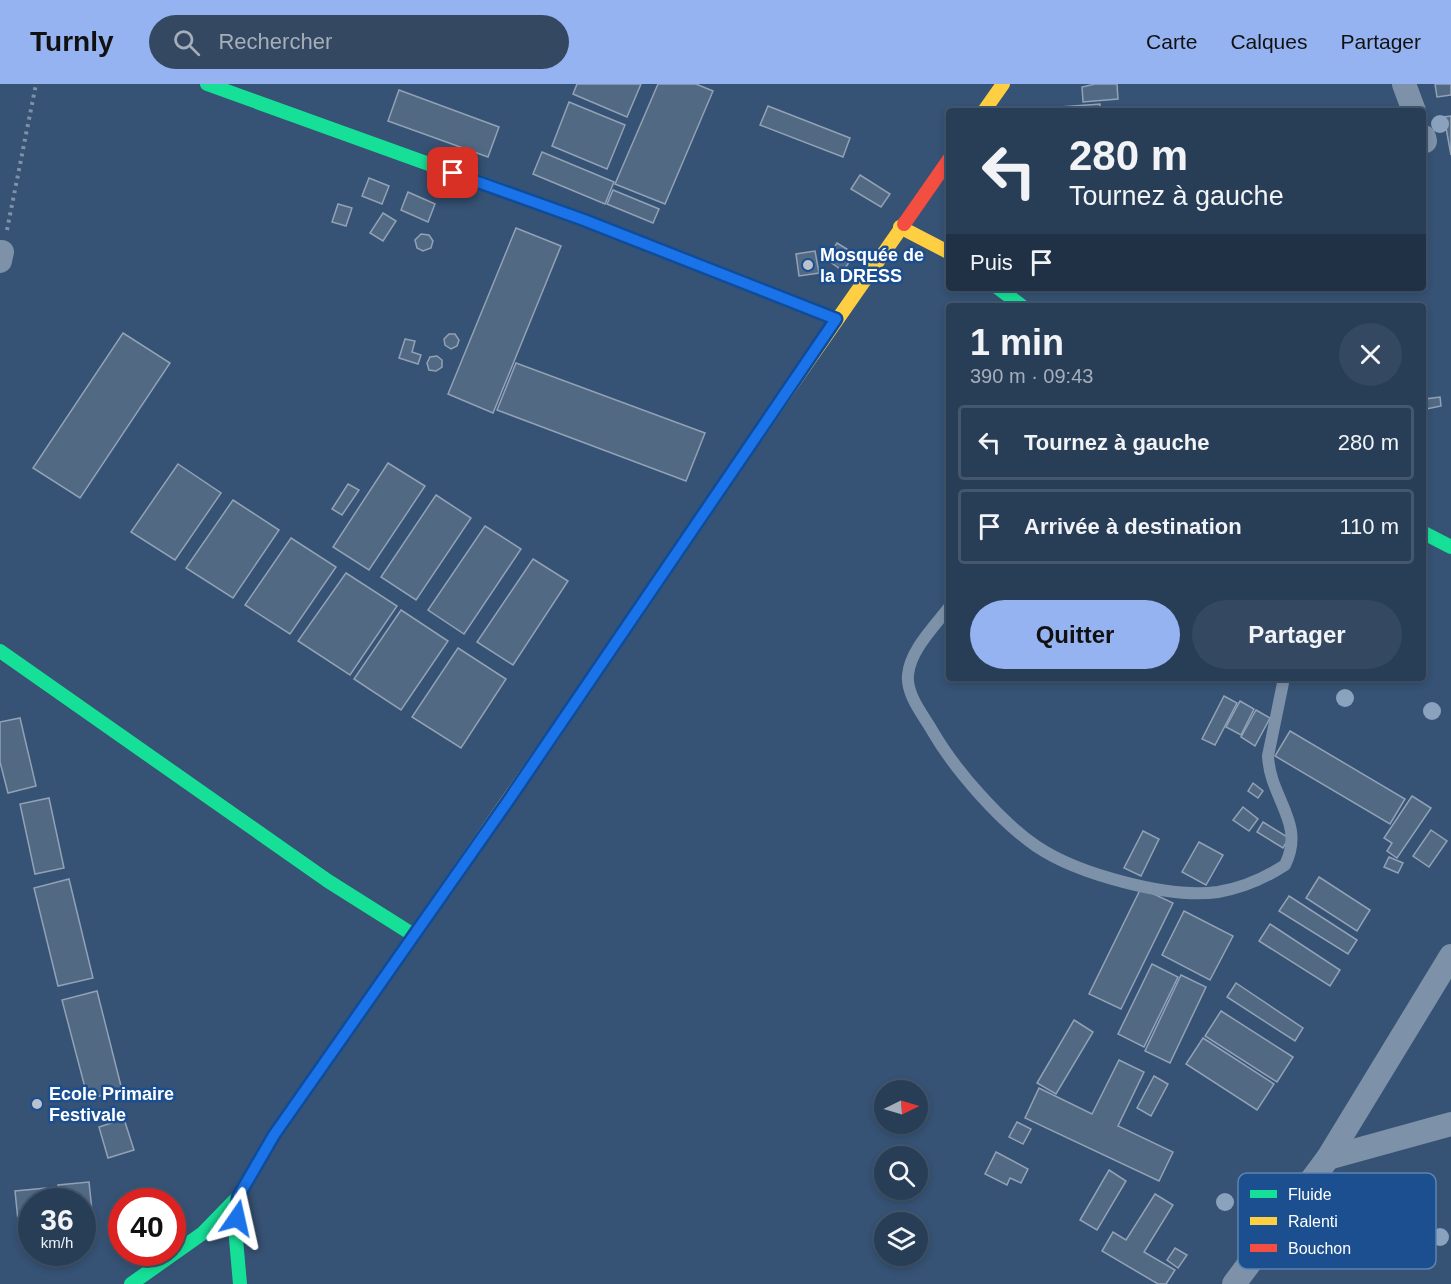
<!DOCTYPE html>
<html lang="fr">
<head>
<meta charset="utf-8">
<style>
	:root { --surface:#283e57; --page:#344961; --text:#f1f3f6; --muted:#a5aeba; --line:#44576d; --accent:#95b2f1 }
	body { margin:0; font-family:Arial,sans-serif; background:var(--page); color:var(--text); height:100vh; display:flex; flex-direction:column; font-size:22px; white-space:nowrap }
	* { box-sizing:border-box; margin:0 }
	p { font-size:20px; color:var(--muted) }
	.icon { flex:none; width:33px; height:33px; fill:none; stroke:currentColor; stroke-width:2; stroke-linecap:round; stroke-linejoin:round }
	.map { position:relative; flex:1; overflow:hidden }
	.panel { position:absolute; left:946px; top:219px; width:480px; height:378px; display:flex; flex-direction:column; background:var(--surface); border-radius:6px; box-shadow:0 3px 9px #0003,0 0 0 2px var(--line) }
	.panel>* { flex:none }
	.guide { position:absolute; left:946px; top:24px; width:480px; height:183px; border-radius:6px; box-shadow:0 3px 9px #0003,0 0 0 2px var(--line); background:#283e57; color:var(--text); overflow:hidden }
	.needle { width:39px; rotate:85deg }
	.controls { position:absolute; left:874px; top:996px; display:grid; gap:12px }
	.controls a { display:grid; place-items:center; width:54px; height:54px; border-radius:50%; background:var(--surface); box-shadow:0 3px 9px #0003,0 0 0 2px var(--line); font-size:30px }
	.speed { position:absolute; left:18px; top:1104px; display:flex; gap:12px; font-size:30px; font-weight:700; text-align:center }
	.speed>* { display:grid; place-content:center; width:78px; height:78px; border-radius:50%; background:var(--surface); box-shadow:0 3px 9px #0003,0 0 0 2px var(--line); line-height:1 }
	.speed small { font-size:15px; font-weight:400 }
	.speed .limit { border:9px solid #d22; background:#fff; color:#111 }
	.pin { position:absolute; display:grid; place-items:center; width:51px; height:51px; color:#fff; margin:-26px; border-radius:12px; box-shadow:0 3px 9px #0006 }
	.me { position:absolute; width:66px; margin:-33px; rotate:11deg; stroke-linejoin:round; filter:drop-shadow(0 0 4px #0008) }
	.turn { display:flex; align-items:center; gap:21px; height:126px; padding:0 24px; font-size:27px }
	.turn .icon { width:78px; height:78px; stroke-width:2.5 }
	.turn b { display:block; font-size:42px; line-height:51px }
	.then { display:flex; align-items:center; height:57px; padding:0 24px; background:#0003; gap:12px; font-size:22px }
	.round { display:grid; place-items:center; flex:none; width:63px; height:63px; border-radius:32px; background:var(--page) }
	.headline { display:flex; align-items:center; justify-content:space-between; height:102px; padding:0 24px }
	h1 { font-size:36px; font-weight:800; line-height:45px }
	.cta { display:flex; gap:12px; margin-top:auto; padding:12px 24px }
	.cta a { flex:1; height:69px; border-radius:36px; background:var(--accent); color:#111; font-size:24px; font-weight:800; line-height:69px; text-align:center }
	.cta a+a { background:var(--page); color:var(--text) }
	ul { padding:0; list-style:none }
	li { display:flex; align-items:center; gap:18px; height:75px; margin:0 12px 9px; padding:0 12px; border:3px solid var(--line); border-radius:6px }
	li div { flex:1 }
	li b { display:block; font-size:22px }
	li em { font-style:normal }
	header { display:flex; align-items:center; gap:36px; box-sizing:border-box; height:84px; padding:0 30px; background:var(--accent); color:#111 }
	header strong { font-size:28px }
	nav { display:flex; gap:33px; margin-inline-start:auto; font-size:21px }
	.search { width:420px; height:54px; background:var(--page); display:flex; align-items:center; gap:15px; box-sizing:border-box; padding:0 21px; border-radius:33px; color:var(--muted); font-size:22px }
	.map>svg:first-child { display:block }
</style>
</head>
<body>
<header>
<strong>Turnly</strong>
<div class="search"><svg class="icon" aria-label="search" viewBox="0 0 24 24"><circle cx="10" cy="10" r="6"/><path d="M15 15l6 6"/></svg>Rechercher</div>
<nav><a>Carte</a><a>Calques</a><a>Partager</a></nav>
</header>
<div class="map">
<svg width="1451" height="1200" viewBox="0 0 1451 1200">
	<rect width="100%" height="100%" fill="#365274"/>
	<!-- building -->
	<g fill="#526984" stroke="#92a2b6" stroke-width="1.5">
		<path d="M 577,0 L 641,0 L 627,33 L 573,10 Z"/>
		<path d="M 658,0 L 696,0 L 713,7 L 665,120 L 615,100 Z"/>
		<path d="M 1095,0 L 1117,0 L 1118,15 L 1083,18 L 1082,3 Z"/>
		<path d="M 1435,0 L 1451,0 L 1451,11 L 1437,13 Z"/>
		<path d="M 399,6 L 499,43 L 488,73 L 388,37 Z"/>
		<path d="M 569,18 L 625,41 L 607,85 L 552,62 Z"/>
		<path d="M 1100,20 L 1100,27 L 1061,27 L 1060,23 Z"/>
		<path d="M 768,22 L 850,54 L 843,73 L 760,41 Z"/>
		<path d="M 1451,32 L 1451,71 L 1444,33 Z"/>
		<path d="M 542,68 L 614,98 L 605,120 L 533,90 Z"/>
		<path d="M 860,91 L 890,110 L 881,123 L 851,105 Z"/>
		<path d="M 369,94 L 389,102 L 382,120 L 362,112 Z"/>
		<path d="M 613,106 L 659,125 L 653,139 L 607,120 Z"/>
		<path d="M 408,108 L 435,120 L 428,138 L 401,126 Z"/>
		<path d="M 338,120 L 352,124 L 346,142 L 332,138 Z"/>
		<path d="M 383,129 L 396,137 L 383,157 L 370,149 Z"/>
		<path d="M 516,144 L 561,162 L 493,329 L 448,310 Z"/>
		<path d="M 421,150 L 429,151 L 433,157 L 431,164 L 423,167 L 417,164 L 415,156 Z"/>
		<path d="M 837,159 L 855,170 L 843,187 L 826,175 Z"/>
		<path d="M 815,167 L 819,189 L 799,192 L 796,170 Z"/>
		<path d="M 123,249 L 170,279 L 80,414 L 33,384 Z"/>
		<path d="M 449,250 L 455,250 L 459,256 L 457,262 L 451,265 L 445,261 L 444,255 Z"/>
		<path d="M 405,255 L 415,257 L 412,268 L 421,271 L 418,280 L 399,274 Z"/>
		<path d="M 437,272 L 442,276 L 442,283 L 436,287 L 429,286 L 427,279 L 430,273 Z"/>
		<path d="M 516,279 L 705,349 L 686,397 L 497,326 Z"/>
		<path d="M 1440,313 L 1441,322 L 1426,325 L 1425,315 Z"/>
		<path d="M 388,379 L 425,402 L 369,486 L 333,463 Z"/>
		<path d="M 178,380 L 221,409 L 175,476 L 131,448 Z"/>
		<path d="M 348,400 L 359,406 L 342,431 L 332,425 Z"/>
		<path d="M 436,411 L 471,434 L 416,516 L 381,493 Z"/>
		<path d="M 233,416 L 279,446 L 233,514 L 186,484 Z"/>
		<path d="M 485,442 L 521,465 L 464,550 L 428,526 Z"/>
		<path d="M 291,454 L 336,483 L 290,550 L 245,521 Z"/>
		<path d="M 533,475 L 568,497 L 513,581 L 477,558 Z"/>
		<path d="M 346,489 L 397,522 L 350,591 L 298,557 Z"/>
		<path d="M 401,526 L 448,557 L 401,626 L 354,595 Z"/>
		<path d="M 458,564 L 506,595 L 461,664 L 412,633 Z"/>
		<path d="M 1224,612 L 1237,619 L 1215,661 L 1202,655 Z"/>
		<path d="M 1240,617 L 1254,625 L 1241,651 L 1226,643 Z"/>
		<path d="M 1256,626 L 1270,634 L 1255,662 L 1241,653 Z"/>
		<path d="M 20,634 L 36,702 L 8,709 L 0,678 L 0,638 Z"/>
		<path d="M 1290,647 L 1405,715 L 1390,740 L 1275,672 Z"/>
		<path d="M 1253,699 L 1263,707 L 1258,714 L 1248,707 Z"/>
		<path d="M 1412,712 L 1431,724 L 1397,774 L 1387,767 L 1392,759 L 1384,754 Z"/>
		<path d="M 49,714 L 64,784 L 35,790 L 20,720 Z"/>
		<path d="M 1243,723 L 1258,735 L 1249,747 L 1233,736 Z"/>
		<path d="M 1263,738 L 1289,754 L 1283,764 L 1257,748 Z"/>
		<path d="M 1431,746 L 1447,757 L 1429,783 L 1413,772 Z"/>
		<path d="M 1143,747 L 1159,755 L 1141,792 L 1124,784 Z"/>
		<path d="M 1199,758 L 1223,771 L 1206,801 L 1182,788 Z"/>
		<path d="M 1389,773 L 1403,779 L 1398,789 L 1384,783 Z"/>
		<path d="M 1319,793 L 1370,826 L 1357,847 L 1306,814 Z"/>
		<path d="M 69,795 L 93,894 L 58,902 L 34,804 Z"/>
		<path d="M 1141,804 L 1173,819 L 1121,925 L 1089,910 Z"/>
		<path d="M 1289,812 L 1357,856 L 1348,870 L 1279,827 Z"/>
		<path d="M 1184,827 L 1233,852 L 1210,896 L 1162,871 Z"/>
		<path d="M 1270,840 L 1340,886 L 1330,902 L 1259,857 Z"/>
		<path d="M 1152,880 L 1178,893 L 1144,963 L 1118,950 Z"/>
		<path d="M 1181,891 L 1206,903 L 1170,979 L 1145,967 Z"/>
		<path d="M 1236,899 L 1303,944 L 1295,957 L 1227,913 Z"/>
		<path d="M 97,907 L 122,1006 L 88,1015 L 62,916 Z"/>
		<path d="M 1221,927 L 1293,973 L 1277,998 L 1205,952 Z"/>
		<path d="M 1074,936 L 1093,948 L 1056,1010 L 1037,999 Z"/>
		<path d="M 1203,954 L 1274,1000 L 1257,1026 L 1186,980 Z"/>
		<path d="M 1119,976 L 1144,988 L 1118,1042 L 1173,1068 L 1159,1097 L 1025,1034 L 1039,1004 L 1092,1030 Z"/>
		<path d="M 1154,992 L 1168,1000 L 1151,1032 L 1137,1024 Z"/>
		<path d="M 124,1035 L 134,1066 L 108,1074 L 99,1043 Z"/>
		<path d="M 1017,1038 L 1031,1045 L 1023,1060 L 1009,1053 Z"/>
		<path d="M 996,1068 L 1028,1085 L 1021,1099 L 1010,1094 L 1007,1101 L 985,1090 Z"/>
		<path d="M 1109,1086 L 1126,1097 L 1097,1146 L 1080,1136 Z"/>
		<path d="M 89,1098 L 93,1136 L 82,1137 L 82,1118 L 59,1118 L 58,1101 Z"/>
		<path d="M 46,1104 L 48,1118 L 32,1118 L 32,1145 L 19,1146 L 15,1107 Z"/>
		<path d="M 1155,1110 L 1173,1121 L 1144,1168 L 1175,1186 L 1166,1200 L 1158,1200 L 1102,1167 L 1113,1148 L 1126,1156 Z"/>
		<path d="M 1175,1164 L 1187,1171 L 1178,1184 L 1167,1176 Z"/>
	</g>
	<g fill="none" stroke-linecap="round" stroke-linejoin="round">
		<!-- path -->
		<path stroke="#7d92a8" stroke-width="4" stroke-dasharray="3 4.5" stroke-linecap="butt" d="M 7,146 L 36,0"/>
		<!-- lane -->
		<path stroke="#7d92a8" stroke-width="12" d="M 950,522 C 935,542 910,566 908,591 C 906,611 924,632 933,648 C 955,686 1000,737 1036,762 C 1077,790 1169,815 1218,808 C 1242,804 1265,794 1285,781 C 1306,739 1270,715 1268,672 L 1284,594"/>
		<!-- street -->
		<g stroke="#7d92a8" stroke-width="24">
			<path d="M 1404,0 L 1414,27"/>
			<path d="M 1424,53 L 1425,57"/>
			<path d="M 0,168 L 2,168 L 0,177"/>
			<path d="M 1328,1074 L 1451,1040"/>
			<path d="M 1234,1200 L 1328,1074 L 1451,872"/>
		</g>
		<!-- fast -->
		<g stroke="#16e098" stroke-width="14">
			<path d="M 207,0 L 584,136 L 836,235"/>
			<path d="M 998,204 L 1022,222"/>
			<path d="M 1424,449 L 1451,463"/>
			<path d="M 0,567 L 328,797 L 412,850"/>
			<path d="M 553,651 L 777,322"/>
			<path d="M 238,1113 L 236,1155 L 240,1200"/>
			<path d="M 131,1200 L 203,1149 L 238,1113 L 274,1051 L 445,807"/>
		</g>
		<!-- slow -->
		<g stroke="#ffcf43" stroke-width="14">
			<path d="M 984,27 L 1003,0"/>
			<path d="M 900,143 L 950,169"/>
			<path d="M 777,322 L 904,140"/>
			<path d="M 445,807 L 553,651"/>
		</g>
		<!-- jam -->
		<path stroke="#f24e42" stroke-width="14" d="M 904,140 L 950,74"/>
	</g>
	<!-- trees -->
	<g fill="#8aa2be">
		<circle cx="1440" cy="40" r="9"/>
		<circle cx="1345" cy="614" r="9"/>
		<circle cx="1432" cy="627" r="9"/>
		<circle cx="1225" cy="1118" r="9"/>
		<circle cx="1440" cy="1153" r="9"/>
	</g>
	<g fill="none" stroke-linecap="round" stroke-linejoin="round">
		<defs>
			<path id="route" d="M 237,1134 L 238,1113 L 274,1051 L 508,717 L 836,235 L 584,136 L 453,89"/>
		</defs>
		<!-- route casing -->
		<use href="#route" stroke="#114b97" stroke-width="15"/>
		<!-- route -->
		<use href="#route" stroke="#1a73e8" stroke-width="10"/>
	</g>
	<!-- markers -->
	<g fill="#b9c2ce" stroke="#1b4f8f" stroke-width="2">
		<circle cx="808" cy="181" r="6"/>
		<circle cx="37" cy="1020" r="6"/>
	</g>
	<g text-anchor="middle" stroke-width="5" stroke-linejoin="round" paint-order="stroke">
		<!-- poi labels -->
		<g font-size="18" font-weight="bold" fill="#fff" stroke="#1b4f8f" text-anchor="start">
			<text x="820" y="177">Mosquée de<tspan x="820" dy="21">la DRESS</tspan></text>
			<text x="49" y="1016">Ecole Primaire<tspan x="49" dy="21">Festivale</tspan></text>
		</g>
	</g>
	<!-- legend -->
	<rect x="1238" y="1089" width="198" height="96" rx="9" fill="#1b4f8f" stroke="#5f84b1" stroke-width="1.5"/>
	<rect x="1250" y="1106" width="27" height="8" fill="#16e098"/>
	<rect x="1250" y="1133" width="27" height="8" fill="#ffcf43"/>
	<rect x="1250" y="1160" width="27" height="8" fill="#f24e42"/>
	<g font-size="16" fill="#fff">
		<text x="1288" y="1116">Fluide</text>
		<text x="1288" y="1143">Ralenti</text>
		<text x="1288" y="1170">Bouchon</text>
	</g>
</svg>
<div class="controls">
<a><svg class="needle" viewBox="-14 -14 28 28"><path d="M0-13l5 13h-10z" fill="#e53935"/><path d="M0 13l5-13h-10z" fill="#a5aeba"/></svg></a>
<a><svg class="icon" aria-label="search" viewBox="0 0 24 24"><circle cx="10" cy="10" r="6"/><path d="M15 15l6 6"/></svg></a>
<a><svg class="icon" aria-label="layers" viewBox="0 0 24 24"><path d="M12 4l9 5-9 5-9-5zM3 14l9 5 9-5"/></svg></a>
</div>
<div class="speed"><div>36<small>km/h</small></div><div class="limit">40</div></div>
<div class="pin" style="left:453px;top:89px;background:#d93025"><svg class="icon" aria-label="arrive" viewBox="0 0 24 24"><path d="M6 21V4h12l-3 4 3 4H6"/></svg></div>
<svg class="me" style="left:237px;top:1134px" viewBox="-20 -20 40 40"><path d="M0-17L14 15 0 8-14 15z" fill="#1a73e8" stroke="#fff" stroke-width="4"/></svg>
<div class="guide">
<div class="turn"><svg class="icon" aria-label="left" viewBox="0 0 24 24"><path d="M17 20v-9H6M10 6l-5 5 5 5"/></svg><div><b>280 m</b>Tournez à gauche</div></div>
<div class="then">Puis<svg class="icon" aria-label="arrive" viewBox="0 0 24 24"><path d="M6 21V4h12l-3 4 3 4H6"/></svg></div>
</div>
<section class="panel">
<div class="headline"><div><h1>1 min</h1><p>390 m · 09:43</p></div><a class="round"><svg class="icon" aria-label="close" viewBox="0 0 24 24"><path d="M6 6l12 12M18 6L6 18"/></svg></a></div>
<ul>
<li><svg class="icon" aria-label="left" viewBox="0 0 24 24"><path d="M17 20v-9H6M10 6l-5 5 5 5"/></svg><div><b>Tournez à gauche</b></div><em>280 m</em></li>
<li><svg class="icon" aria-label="arrive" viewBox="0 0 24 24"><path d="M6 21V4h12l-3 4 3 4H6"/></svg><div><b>Arrivée à destination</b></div><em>110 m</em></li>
</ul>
<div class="cta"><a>Quitter</a><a>Partager</a></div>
</section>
</div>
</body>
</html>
